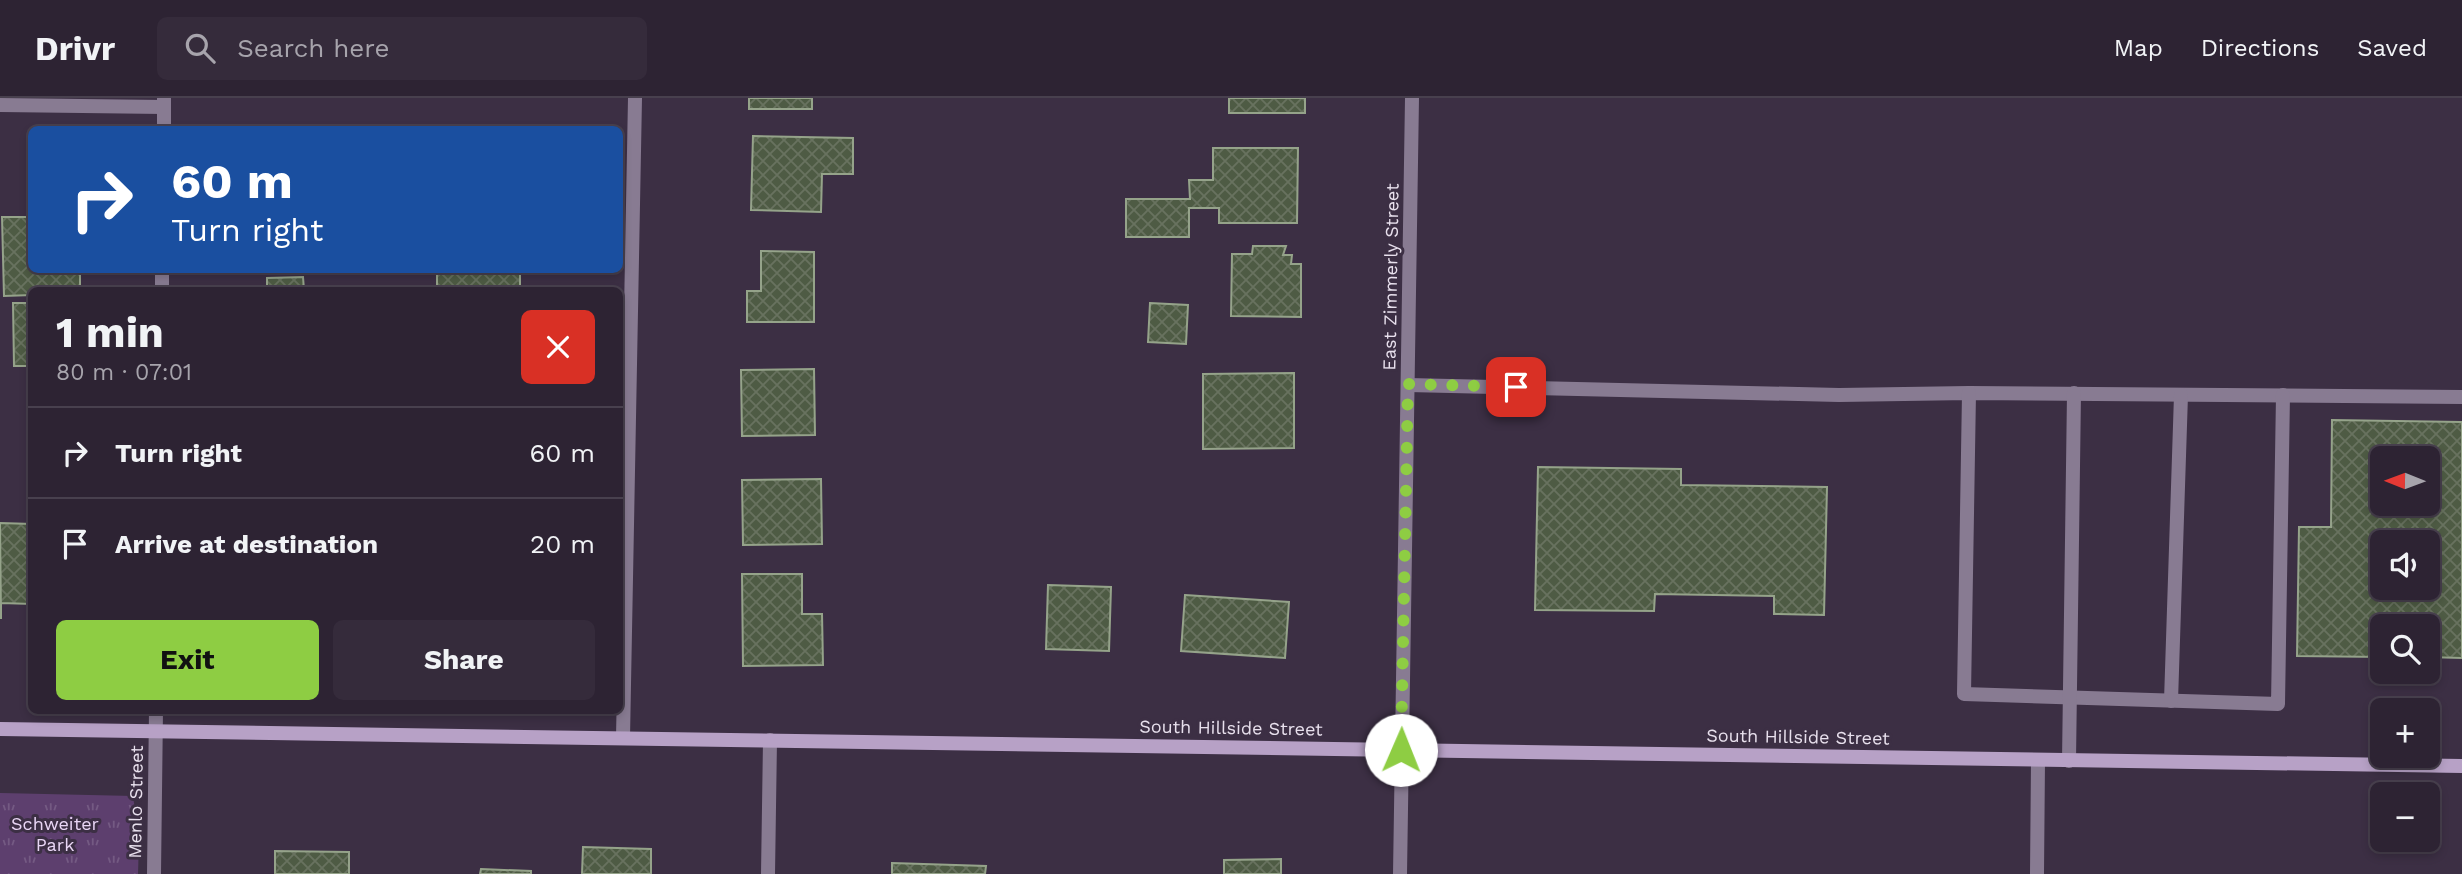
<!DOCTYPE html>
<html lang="en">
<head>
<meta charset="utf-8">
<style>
	:root { --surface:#2d2333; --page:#352b3b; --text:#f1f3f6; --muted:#a7a4ac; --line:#48404e; --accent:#8ecd43 }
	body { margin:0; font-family:"Work Sans",sans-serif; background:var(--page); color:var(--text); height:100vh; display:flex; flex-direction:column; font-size:26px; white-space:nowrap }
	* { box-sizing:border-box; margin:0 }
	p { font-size:23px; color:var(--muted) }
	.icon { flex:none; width:38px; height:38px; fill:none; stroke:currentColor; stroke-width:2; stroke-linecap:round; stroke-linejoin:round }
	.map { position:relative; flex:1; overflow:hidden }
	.details { position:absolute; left:28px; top:189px; width:595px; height:427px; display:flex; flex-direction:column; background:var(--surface); border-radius:10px; box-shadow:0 4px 10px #0003,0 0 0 2px var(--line) }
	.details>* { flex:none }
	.guide { position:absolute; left:28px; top:28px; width:595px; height:147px; border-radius:10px; box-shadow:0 4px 10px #0003,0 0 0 2px var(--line); background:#1a4fa0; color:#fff; overflow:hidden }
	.needle { width:46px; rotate:271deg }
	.tools { position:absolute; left:2370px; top:348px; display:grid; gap:14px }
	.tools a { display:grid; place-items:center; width:70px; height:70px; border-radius:10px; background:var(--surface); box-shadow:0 4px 10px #0003,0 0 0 2px var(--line); font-size:35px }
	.pin { position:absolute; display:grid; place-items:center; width:60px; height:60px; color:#fff; margin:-30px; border-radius:14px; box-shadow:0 4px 10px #0006 }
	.me { position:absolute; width:77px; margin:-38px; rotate:1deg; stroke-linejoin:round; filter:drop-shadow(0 0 5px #0008) }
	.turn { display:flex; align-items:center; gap:24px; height:147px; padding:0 28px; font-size:32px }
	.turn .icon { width:91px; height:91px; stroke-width:2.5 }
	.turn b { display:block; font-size:49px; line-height:60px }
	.round { display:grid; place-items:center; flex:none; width:74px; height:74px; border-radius:10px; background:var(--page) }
	.summary { display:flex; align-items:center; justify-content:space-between; height:119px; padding:0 28px }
	h1 { font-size:42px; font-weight:700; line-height:52px }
	.button { display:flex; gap:14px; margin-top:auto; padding:14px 28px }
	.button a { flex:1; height:80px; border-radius:10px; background:var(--accent); color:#111; font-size:28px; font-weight:700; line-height:80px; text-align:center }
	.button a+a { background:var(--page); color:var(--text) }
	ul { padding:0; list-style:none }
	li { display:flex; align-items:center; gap:21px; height:91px; padding:0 28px; border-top:2px solid var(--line) }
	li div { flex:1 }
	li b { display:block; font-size:26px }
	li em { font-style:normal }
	header { display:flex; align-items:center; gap:42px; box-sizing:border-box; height:98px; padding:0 35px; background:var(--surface); border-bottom:2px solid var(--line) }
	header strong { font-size:33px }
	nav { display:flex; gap:38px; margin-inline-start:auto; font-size:24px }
	.search { width:490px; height:63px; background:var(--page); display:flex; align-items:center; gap:18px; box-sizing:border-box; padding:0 24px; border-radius:10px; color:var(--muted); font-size:26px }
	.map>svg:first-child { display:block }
</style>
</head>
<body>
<header>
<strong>Drivr</strong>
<div class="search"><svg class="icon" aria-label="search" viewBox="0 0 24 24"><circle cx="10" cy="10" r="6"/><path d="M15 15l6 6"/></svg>Search here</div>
<nav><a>Map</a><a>Directions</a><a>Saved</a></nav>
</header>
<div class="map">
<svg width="2462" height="776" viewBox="0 0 2462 776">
	<defs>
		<pattern id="park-tufts" width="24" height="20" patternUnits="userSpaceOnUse" patternTransform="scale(1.75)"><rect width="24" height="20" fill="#5d3f6e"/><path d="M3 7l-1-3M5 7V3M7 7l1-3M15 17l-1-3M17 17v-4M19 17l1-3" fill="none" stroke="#745a83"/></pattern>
		<pattern id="building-cross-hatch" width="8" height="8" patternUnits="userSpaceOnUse" patternTransform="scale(1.75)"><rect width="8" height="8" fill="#4e5b44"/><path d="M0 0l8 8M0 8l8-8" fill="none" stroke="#68725f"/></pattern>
	</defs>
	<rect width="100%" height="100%" fill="#3c2f44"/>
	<!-- park -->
	<path fill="url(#park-tufts)" d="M 0,695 L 133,698 L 139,741 L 138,776 L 0,776 Z"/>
	<!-- building -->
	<g fill="url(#building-cross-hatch)" stroke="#95a38a" stroke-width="2" fill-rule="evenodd">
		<rect x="749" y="0" width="63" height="11"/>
		<rect x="1229" y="0" width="76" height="15"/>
		<rect x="500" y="27" width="40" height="5"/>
		<path d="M 753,38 L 853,40 L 853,76 L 822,76 L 821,114 L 751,112 Z"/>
		<path d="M 1213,50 L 1298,50 L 1297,125 L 1219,125 L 1219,110 L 1189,110 L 1189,139 L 1126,139 L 1126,101 L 1190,101 L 1189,82 L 1213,82 Z"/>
		<path d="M 2,119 L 32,119 L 32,172 L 80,172 L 80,192 L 32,192 L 32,197 L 4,198 Z"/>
		<path d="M 1253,148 L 1286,148 L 1283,157 L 1292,157 L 1291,166 L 1301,166 L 1301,219 L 1231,218 L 1232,156 L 1252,156 Z"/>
		<path d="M 761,153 L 814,154 L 814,224 L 747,224 L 747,193 L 761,193 Z"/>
		<rect x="437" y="172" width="83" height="20"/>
		<path d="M 303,179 L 304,192 L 267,192 L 267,180 Z"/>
		<path d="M 13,205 L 32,205 L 32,268 L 14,268 Z"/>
		<path d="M 1150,205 L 1188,207 L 1186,246 L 1148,244 Z"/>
		<path d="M 814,271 L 815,337 L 742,338 L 741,272 Z"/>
		<path d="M 1294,275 L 1294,350 L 1203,351 L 1203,276 Z"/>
		<path d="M 2332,322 L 2462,324 L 2462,560 L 2427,559 L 2427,528 L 2382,528 L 2382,559 L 2297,558 L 2299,429 L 2331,429 ZM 2382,360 L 2427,360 L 2427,406 L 2382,406 ZM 2382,444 L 2427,444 L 2427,490 L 2382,490 Z"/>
		<path d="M 1538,369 L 1681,371 L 1681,387 L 1827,389 L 1824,517 L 1774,516 L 1774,498 L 1655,496 L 1654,513 L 1535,512 Z"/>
		<path d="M 821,381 L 822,446 L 743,447 L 742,382 Z"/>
		<path d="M 0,425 L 32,426 L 32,506 L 1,505 L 1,521 Z"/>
		<path d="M 742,476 L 802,476 L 802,516 L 822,516 L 823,567 L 743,568 Z"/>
		<path d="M 1048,487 L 1111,489 L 1109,553 L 1046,551 Z"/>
		<path d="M 1185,497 L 1289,504 L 1285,560 L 1181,553 Z"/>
		<path d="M 583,749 L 651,751 L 651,776 L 582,776 Z"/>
		<path d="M 275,753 L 349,754 L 349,776 L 275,776 Z"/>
		<path d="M 1281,761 L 1281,776 L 1224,776 L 1224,762 Z"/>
		<path d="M 892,765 L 986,768 L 985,776 L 892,776 Z"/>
		<path d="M 481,771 L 531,773 L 531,776 L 480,776 Z"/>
	</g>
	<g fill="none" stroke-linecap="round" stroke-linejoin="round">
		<!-- lane -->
		<g stroke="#887b92" stroke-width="14">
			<path d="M 1408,287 L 1839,297 L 1969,295 L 2462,299"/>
			<path d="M 1969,295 L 1964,596 L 2278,606 L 2283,297"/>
			<path d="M 2171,603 L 2181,297"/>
			<path d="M 2069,663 L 2074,295"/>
		</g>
		<!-- street -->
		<g stroke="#887b92" stroke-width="14">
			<path d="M 0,7 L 164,9"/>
			<path d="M 164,32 L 164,1"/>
			<path d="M 162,192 L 162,172"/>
			<path d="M 623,640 L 635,0"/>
			<path d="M 154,776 L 156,612"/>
			<path d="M 768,776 L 770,642"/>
			<path d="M 1400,776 L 1412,0"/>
			<path d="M 2037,776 L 2038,663"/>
		</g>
		<!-- secondary -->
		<path stroke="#b7a1c6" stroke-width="14" d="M 0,631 L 2462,668"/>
	</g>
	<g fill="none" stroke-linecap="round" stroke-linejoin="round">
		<!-- route -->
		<path stroke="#8ecd43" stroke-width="12" stroke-dasharray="0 21.6" d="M 1401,652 L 1408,286 L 1516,289"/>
	</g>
	<g text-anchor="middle" stroke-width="6" stroke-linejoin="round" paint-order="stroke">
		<!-- street labels -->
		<g font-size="18" fill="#e8e0ed" stroke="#3c2f44">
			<text transform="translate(1391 179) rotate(-89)" y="6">East Zimmerly Street</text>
			<text transform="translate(1231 630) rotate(1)" y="6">South Hillside Street</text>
			<text transform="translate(1798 639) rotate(1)" y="6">South Hillside Street</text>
			<text transform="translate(136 704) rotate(-89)" y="6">Menlo Street</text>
		</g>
		<!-- park labels -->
		<g font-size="18" fill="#e9d6f5" stroke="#3c2f44">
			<text x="55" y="732">Schweiter<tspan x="55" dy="21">Park</tspan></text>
		</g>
	</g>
</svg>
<div class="tools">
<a><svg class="needle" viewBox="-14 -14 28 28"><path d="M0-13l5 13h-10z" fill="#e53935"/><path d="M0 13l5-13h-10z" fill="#a7a4ac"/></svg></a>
<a><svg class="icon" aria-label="sound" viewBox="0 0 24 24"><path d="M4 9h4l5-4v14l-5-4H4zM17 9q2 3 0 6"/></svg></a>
<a><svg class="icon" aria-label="search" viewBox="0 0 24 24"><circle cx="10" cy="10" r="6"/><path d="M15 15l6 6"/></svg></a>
<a>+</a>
<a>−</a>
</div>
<div class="pin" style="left:1516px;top:289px;background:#d93025"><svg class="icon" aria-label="arrive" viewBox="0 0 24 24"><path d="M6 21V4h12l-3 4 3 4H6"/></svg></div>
<svg class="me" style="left:1401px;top:652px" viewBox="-20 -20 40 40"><circle r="19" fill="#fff"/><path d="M0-13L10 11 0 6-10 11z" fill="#8ecd43"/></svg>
<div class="guide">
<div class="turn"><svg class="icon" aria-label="right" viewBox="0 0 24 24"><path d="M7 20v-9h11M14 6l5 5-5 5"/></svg><div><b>60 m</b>Turn right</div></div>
</div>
<section class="details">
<div class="summary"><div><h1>1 min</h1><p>80 m · 07:01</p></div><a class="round" style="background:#d93025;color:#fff"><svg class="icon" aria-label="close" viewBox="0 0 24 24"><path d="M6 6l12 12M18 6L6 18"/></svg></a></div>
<ul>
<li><svg class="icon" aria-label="right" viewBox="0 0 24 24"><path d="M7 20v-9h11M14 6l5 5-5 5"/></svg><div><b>Turn right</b></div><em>60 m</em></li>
<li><svg class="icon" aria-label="arrive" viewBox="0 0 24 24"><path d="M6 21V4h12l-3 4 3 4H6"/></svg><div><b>Arrive at destination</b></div><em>20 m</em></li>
</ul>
<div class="button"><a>Exit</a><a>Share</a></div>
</section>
</div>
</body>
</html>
